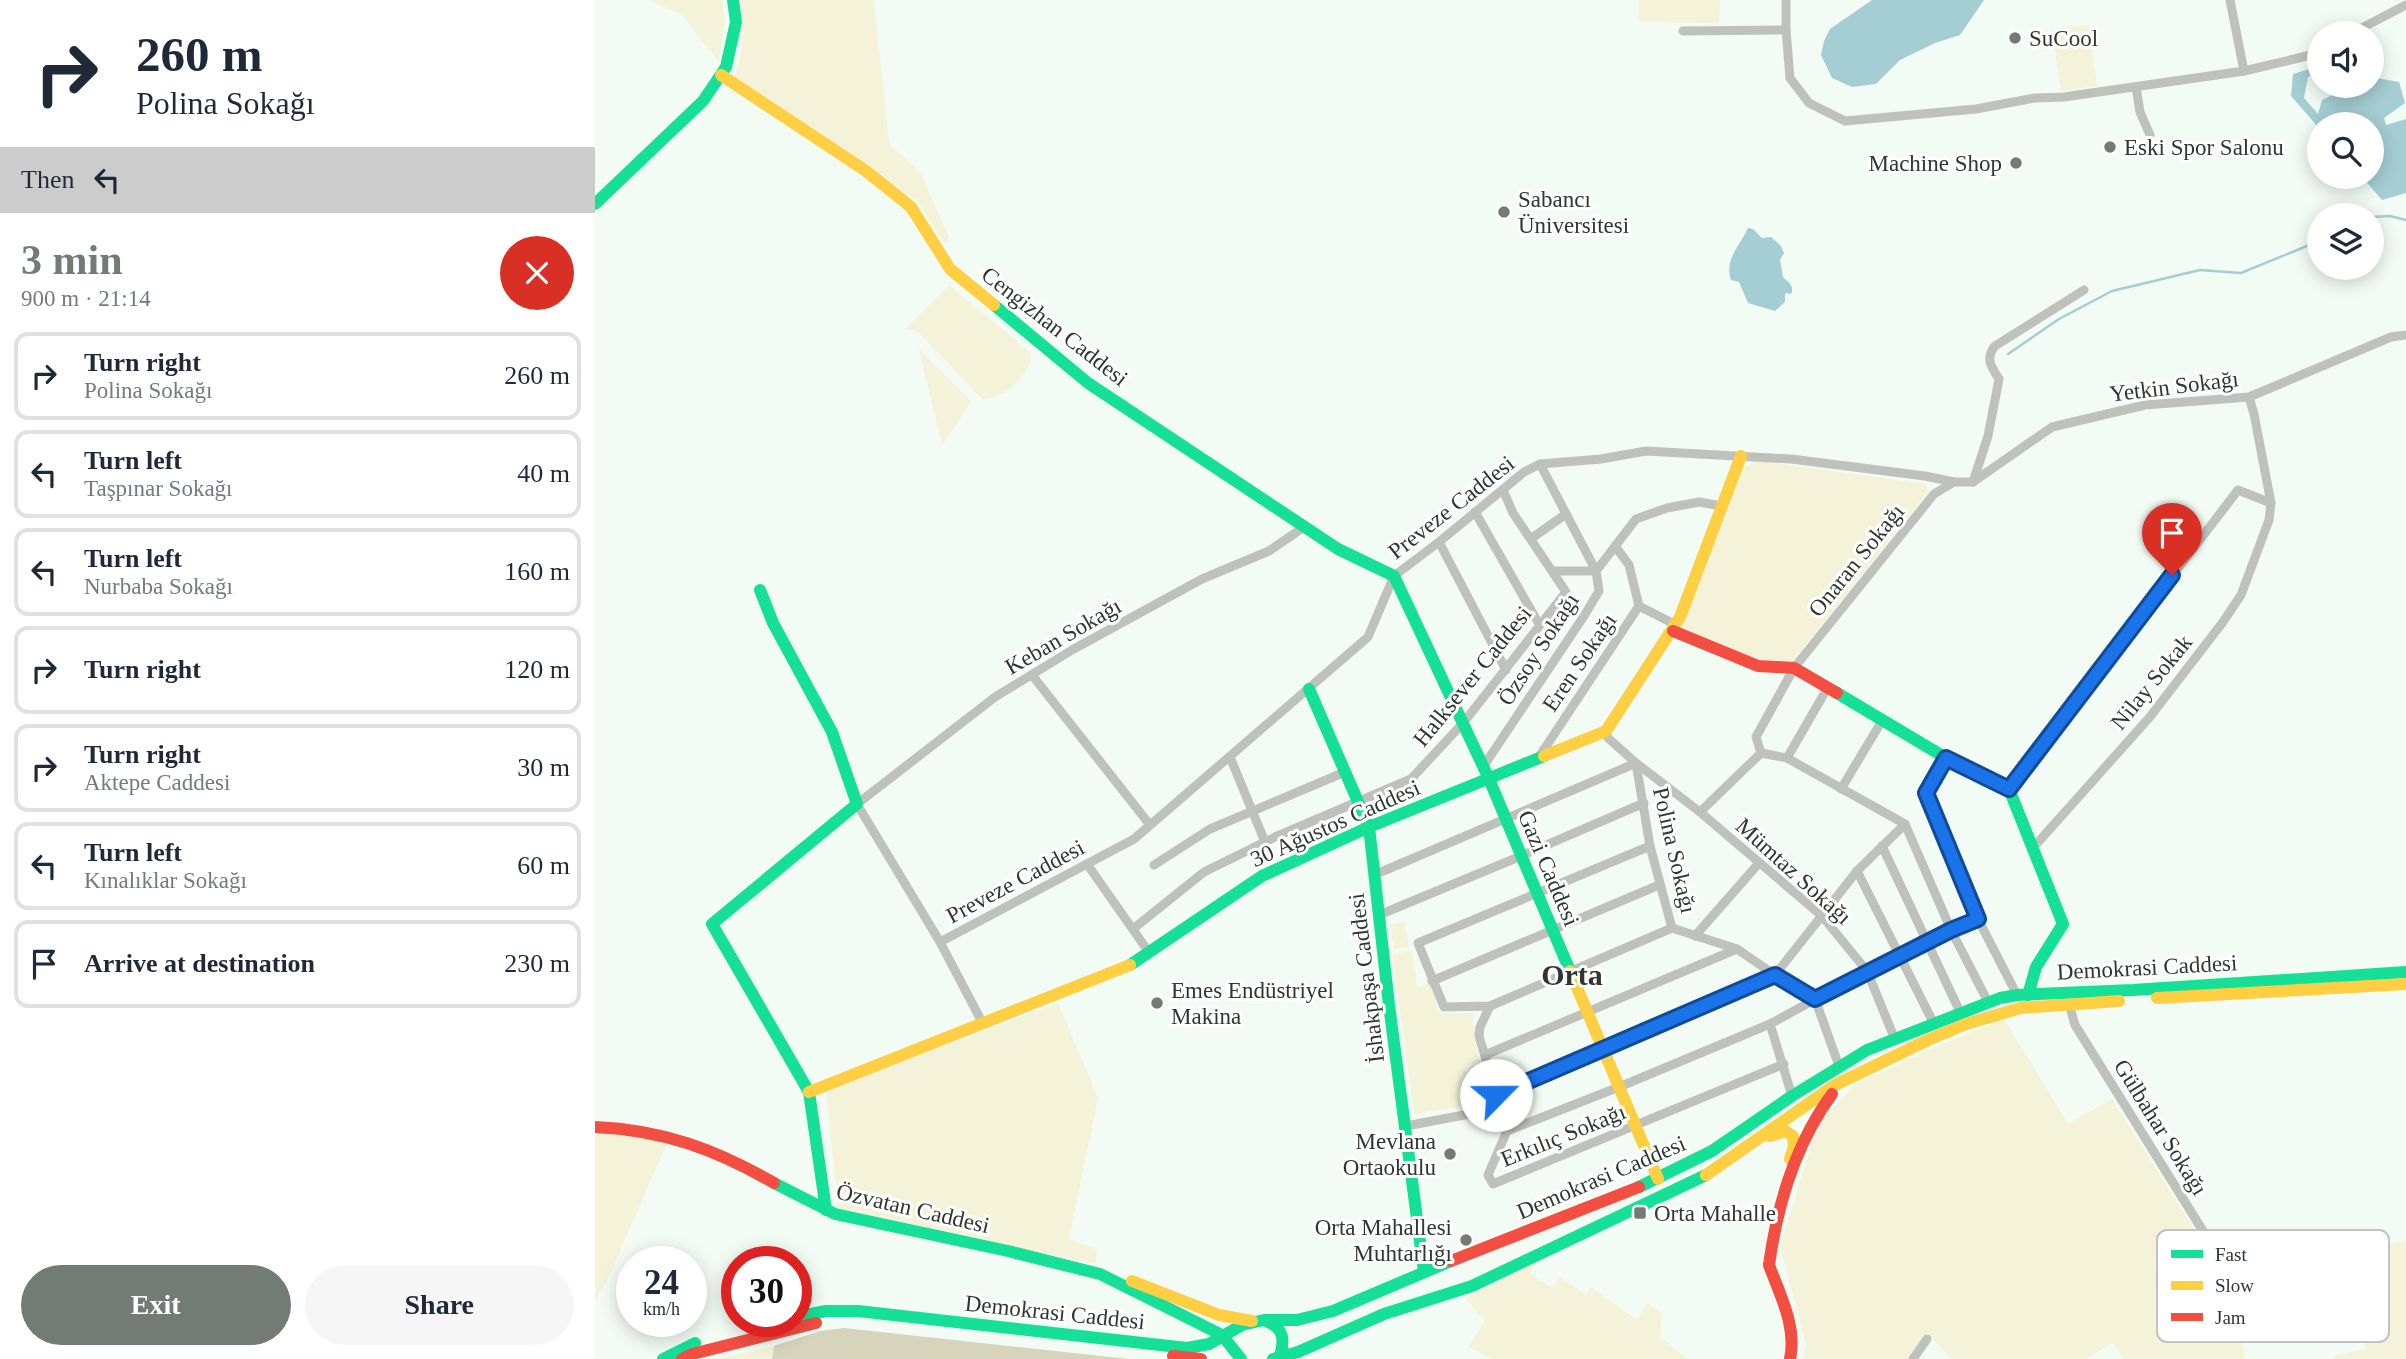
<!DOCTYPE html>
<html lang="en">
<head>
<meta charset="utf-8">
<style>
	:root { --surface:#fff; --page:#f6f6f7; --text:#1f2937; --muted:#747a83; --line:#e0e1e3; --accent:#727c75 }
	body { margin:0; font-family:Georgia,serif; background:var(--page); color:var(--text); height:100vh; display:flex; flex-direction:column; font-size:26px; white-space:nowrap }
	* { box-sizing:border-box; margin:0 }
	p { font-size:23px; color:var(--muted) }
	.icon { flex:none; width:38px; height:38px; fill:none; stroke:currentColor; stroke-width:2; stroke-linecap:round; stroke-linejoin:round }
	.map { position:relative; flex:1; overflow:hidden }
	.sheet { display:flex; flex-direction:column; background:var(--surface); width:595px }
	.sheet>* { flex:none }
	.top-card { background:#fff; color:var(--text); overflow:hidden }
	.fabs { position:absolute; left:1712px; top:21px; display:grid; gap:14px }
	.fabs a { display:grid; place-items:center; width:77px; height:77px; border-radius:50%; background:var(--surface); box-shadow:0 4px 18px #0003; font-size:35px }
	.speed { position:absolute; left:21px; top:1246px; display:flex; gap:14px; font-size:35px; font-weight:700; text-align:center }
	.speed>* { display:grid; place-content:center; width:91px; height:91px; border-radius:50%; background:var(--surface); box-shadow:0 4px 18px #0003; line-height:1 }
	.speed small { font-size:18px; font-weight:400 }
	.speed .limit { border:10px solid #d22; background:#fff; color:#111 }
	.pin { position:absolute; display:grid; place-items:center; width:60px; height:60px; color:#fff; margin:-72px -30px; border-radius:50% 50% 50% 0; rotate:-45deg; box-shadow:0 0 7px #0007 }
	.pin .icon { rotate:45deg }
	.me { position:absolute; width:77px; margin:-38px; rotate:67deg; stroke-linejoin:round; filter:drop-shadow(0 0 5px #0008) }
	.turn { display:flex; align-items:center; gap:24px; height:147px; padding:0 21px; font-size:32px }
	.turn .icon { width:91px; height:91px; stroke-width:2.5 }
	.turn b { display:block; font-size:49px; line-height:60px }
	.then { display:flex; align-items:center; height:66px; padding:0 21px; background:#0003; gap:14px; font-size:26px }
	.round { display:grid; place-items:center; flex:none; width:74px; height:74px; border-radius:37px; background:var(--page) }
	.head { display:flex; align-items:center; justify-content:space-between; height:119px; padding:0 21px }
	h1 { font-size:42px; font-weight:600; line-height:52px; color:var(--accent) }
	.action { display:flex; gap:14px; margin-top:auto; padding:14px 21px }
	.action a { flex:1; height:80px; border-radius:42px; background:var(--accent); color:#fff; font-size:28px; font-weight:600; line-height:80px; text-align:center }
	.action a+a { background:var(--page); color:var(--text) }
	ul { padding:0; list-style:none }
	li { display:flex; align-items:center; gap:21px; height:88px; margin:0 14px 10px; padding:0 7px; border:4px solid var(--line); border-radius:14px }
	li div { flex:1 }
	li b { display:block; font-size:26px }
	li em { font-style:normal }
	main { display:flex; flex:1; min-height:0 }
	.map>svg:first-child { display:block }
</style>
</head>
<body>
<main>
<section class="sheet">
<div class="top-card">
<div class="turn"><svg class="icon" aria-label="right" viewBox="0 0 24 24"><path d="M7 20v-9h11M14 6l5 5-5 5"/></svg><div><b>260 m</b>Polina Sokağı</div></div>
<div class="then">Then<svg class="icon" aria-label="left" viewBox="0 0 24 24"><path d="M17 20v-9H6M10 6l-5 5 5 5"/></svg></div>
</div>
<div class="head"><div><h1>3 min</h1><p>900 m · 21:14</p></div><a class="round" style="background:#d93025;color:#fff"><svg class="icon" aria-label="close" viewBox="0 0 24 24"><path d="M6 6l12 12M18 6L6 18"/></svg></a></div>
<ul>
<li><svg class="icon" aria-label="right" viewBox="0 0 24 24"><path d="M7 20v-9h11M14 6l5 5-5 5"/></svg><div><b>Turn right</b><p>Polina Sokağı</p></div><em>260 m</em></li>
<li><svg class="icon" aria-label="left" viewBox="0 0 24 24"><path d="M17 20v-9H6M10 6l-5 5 5 5"/></svg><div><b>Turn left</b><p>Taşpınar Sokağı</p></div><em>40 m</em></li>
<li><svg class="icon" aria-label="left" viewBox="0 0 24 24"><path d="M17 20v-9H6M10 6l-5 5 5 5"/></svg><div><b>Turn left</b><p>Nurbaba Sokağı</p></div><em>160 m</em></li>
<li><svg class="icon" aria-label="right" viewBox="0 0 24 24"><path d="M7 20v-9h11M14 6l5 5-5 5"/></svg><div><b>Turn right</b></div><em>120 m</em></li>
<li><svg class="icon" aria-label="right" viewBox="0 0 24 24"><path d="M7 20v-9h11M14 6l5 5-5 5"/></svg><div><b>Turn right</b><p>Aktepe Caddesi</p></div><em>30 m</em></li>
<li><svg class="icon" aria-label="left" viewBox="0 0 24 24"><path d="M17 20v-9H6M10 6l-5 5 5 5"/></svg><div><b>Turn left</b><p>Kınalıklar Sokağı</p></div><em>60 m</em></li>
<li><svg class="icon" aria-label="arrive" viewBox="0 0 24 24"><path d="M6 21V4h12l-3 4 3 4H6"/></svg><div><b>Arrive at destination</b></div><em>230 m</em></li>
</ul>
<div class="action"><a>Exit</a><a>Share</a></div>
</section>
<div class="map">
<svg width="1811" height="1359" viewBox="0 0 1811 1359">
	<rect width="100%" height="100%" fill="#f2fbf4"/>
	<!-- green -->
	<g fill="#f4f3d9">
		<path d="M 53,0 L 127,0 L 130,17 L 124,62 L 85,13 Z"/>
		<path d="M 145,0 L 279,0 L 294,144 L 326,173 L 354,238 L 349,243 L 323,202 L 139,77 C 149,54 149,24 145,0 Z"/>
		<path d="M 1044,0 L 1125,0 L 1124,23 L 1044,22 Z"/>
		<path d="M 1494,25 L 1502,86 L 1466,91 L 1457,29 Z"/>
		<path d="M 354,285 L 437,354 C 433,377 410,399 387,399 L 321,330 L 309,330 Z"/>
		<path d="M 324,349 L 376,402 L 347,445 Z"/>
		<path d="M 1166,461 L 1331,484 L 1333,492 L 1196,663 L 1164,664 L 1091,630 L 1088,625 L 1149,467 Z"/>
		<path d="M 810,922 L 814,947 L 799,949 L 795,924 Z"/>
		<path d="M 817,951 L 822,988 L 836,983 L 844,1013 L 878,1013 L 881,1047 L 885,1062 L 869,1066 L 880,1104 L 819,1114 L 803,996 L 805,994 L 802,994 L 797,954 Z"/>
		<path d="M 463,1003 L 503,1098 L 474,1239 L 503,1250 L 500,1264 L 243,1208 L 231,1090 Z"/>
		<path d="M 1409,1019 L 1473,1124 L 1517,1099 L 1623,1267 L 1639,1260 L 1744,1238 L 1751,1266 L 1749,1252 L 1811,1241 L 1811,1359 L 1738,1359 L 1741,1355 L 1771,1349 L 1754,1282 L 1640,1305 L 1650,1359 L 1529,1359 L 1518,1343 L 1490,1359 L 1356,1359 L 1332,1333 L 1312,1359 L 1208,1359 L 1211,1344 L 1185,1246 L 1217,1143 L 1229,1118 L 1259,1085 L 1338,1048 Z"/>
		<path d="M 0,1132 L 73,1140 L 15,1274 L 0,1302 Z"/>
		<path d="M 943,1262 L 934,1273 L 956,1287 L 959,1287 L 965,1277 L 991,1295 L 996,1287 L 1042,1320 L 1052,1303 L 1067,1313 L 1065,1336 L 1092,1359 L 897,1359 L 873,1347 L 890,1322 L 871,1298 Z"/>
		<path d="M 179,1346 L 177,1359 L 122,1359 Z"/>
	</g>
	<!-- forest -->
	<path fill="#d6d4ba" d="M 249,1328 L 534,1359 L 177,1359 L 179,1346 L 225,1331 Z"/>
	<!-- water -->
	<g fill="#a4ced3">
		<path d="M 1277,0 L 1389,0 L 1365,35 L 1340,43 L 1305,60 L 1281,84 L 1257,87 L 1237,78 L 1226,55 L 1229,41 L 1235,29 Z"/>
		<path d="M 1724,66 L 1724,74 L 1713,77 L 1709,98 L 1723,114 L 1727,100 L 1756,86 L 1776,86 L 1776,77 L 1804,82 L 1810,103 L 1789,118 L 1791,125 L 1811,119 L 1811,193 L 1787,200 L 1767,177 L 1776,177 L 1776,124 L 1724,124 L 1724,128 L 1696,96 L 1698,74 Z"/>
		<path d="M 1153,228 L 1158,229 L 1167,238 L 1176,237 L 1186,246 L 1189,253 L 1185,260 L 1188,277 C 1193,282 1200,286 1196,294 L 1190,293 L 1190,302 L 1180,311 L 1153,303 L 1144,282 L 1136,280 C 1129,259 1145,246 1153,228 Z"/>
	</g>
	<g fill="none" stroke-linecap="round" stroke-linejoin="round">
		<!-- stream -->
		<g stroke="#a4ced3" stroke-width="2.5">
			<path d="M 1776,217 L 1795,216 L 1811,220"/>
			<path d="M 1413,354 L 1464,319 L 1517,291 L 1605,270 L 1646,273 L 1712,246 L 1724,228"/>
		</g>
		<!-- street -->
		<g stroke="#bfc2bc" stroke-width="9">
			<path d="M 1191,0 L 1191,30 L 1195,78 L 1214,103 L 1250,121 L 1381,109 L 1440,98 L 1469,97 L 1649,71"/>
			<path d="M 1635,0 L 1649,71 L 1712,56 L 1724,50"/>
			<path d="M 1088,31 L 1191,30"/>
			<path d="M 1757,33 L 1811,5"/>
			<path d="M 1541,87 L 1545,112 L 1555,135"/>
			<path d="M 945,464 L 1001,571 L 958,571"/>
			<path d="M 1378,482 L 1393,436 L 1404,379 C 1396,367 1390,358 1400,346 L 1489,290"/>
			<path d="M 880,512 L 944,624"/>
			<path d="M 937,538 L 971,514"/>
			<path d="M 844,542 L 911,670"/>
			<path d="M 1044,606 L 1081,625"/>
			<path d="M 437,675 L 555,825"/>
			<path d="M 1011,731 L 1013,738 L 1041,763 L 1055,846 L 1077,928 L 1142,949 L 1180,975 L 1220,999 L 1244,1066"/>
			<path d="M 1166,753 L 1161,737 L 1199,668 L 1339,494 L 1359,482"/>
			<path d="M 635,757 L 670,842"/>
			<path d="M 944,757 L 1044,606 L 1034,565 L 1020,546"/>
			<path d="M 1192,758 L 1310,824 L 1356,930 L 1393,1002"/>
			<path d="M 1351,758 L 1331,793 L 1383,919 L 1422,995"/>
			<path d="M 888,767 L 989,616 L 1004,591 L 1001,571 L 1041,519 L 1072,508 L 1104,502 L 1126,506"/>
			<path d="M 1246,789 L 1288,719"/>
			<path d="M 1414,789 L 1643,490 L 1676,503"/>
			<path d="M 1105,812 L 1166,753 L 1192,758 L 1233,687"/>
			<path d="M 1055,846 L 823,943 L 849,1007 L 895,1006 L 1077,928"/>
			<path d="M 1287,846 L 1365,1012"/>
			<path d="M 1437,849 L 1554,718 L 1628,622 L 1646,595 L 1674,520 L 1676,503 L 1659,414 L 1654,397"/>
			<path d="M 492,864 L 553,951"/>
			<path d="M 559,865 L 615,829 L 750,772"/>
			<path d="M 1262,871 L 1338,1022"/>
			<path d="M 779,875 L 1041,763 L 1105,812 L 1227,916 L 1272,971 L 1299,1037"/>
			<path d="M 784,915 L 926,856 L 1049,803"/>
			<path d="M 538,929 L 609,872 L 680,837 L 816,779 L 869,722 L 971,592 L 918,513 L 908,490"/>
			<path d="M 1100,936 L 1164,863"/>
			<path d="M 345,942 L 539,839 L 773,637 L 799,576 L 844,542 L 929,472 L 945,464 L 1006,459 L 1051,451 L 1196,459 L 1330,476 L 1359,482 L 1378,482 L 1457,427 L 1550,405 L 1654,397 L 1796,337 L 1811,335"/>
			<path d="M 837,981 L 1064,885"/>
			<path d="M 1474,1004 L 1480,1025 L 1631,1268"/>
			<path d="M 895,1006 L 885,1027 L 884,1036 L 912,1131 L 893,1175 L 898,1184 L 1189,1064"/>
			<path d="M 387,1022 L 345,942 L 262,804 L 400,697 L 477,650 L 607,579 L 674,551 L 709,527"/>
			<path d="M 1175,1024 L 1197,1096"/>
			<path d="M 890,1055 L 1142,949"/>
			<path d="M 901,1095 L 1180,975 L 1262,871 L 1310,824"/>
			<path d="M 811,1126 L 906,1108"/>
			<path d="M 912,1131 L 1024,1087 L 1175,1024 L 1272,971 L 1383,919"/>
			<path d="M 1318,1359 L 1332,1339"/>
		</g>
		<!-- fast -->
		<g stroke="#16e098" stroke-width="12">
			<path d="M 0,204 L 108,101 L 131,67 L 141,22 L 138,0"/>
			<path d="M 399,305 L 493,383 L 743,549 L 799,576 L 894,779 L 975,971"/>
			<path d="M 165,590 L 178,623 L 237,732 L 262,804 L 117,924 L 214,1092 L 231,1210"/>
			<path d="M 714,689 L 774,827 L 794,1005 L 829,1272"/>
			<path d="M 1242,693 L 1351,758 L 1414,789 L 1468,924 L 1441,967 L 1433,995"/>
			<path d="M 535,965 L 667,876 L 774,827 L 949,756"/>
			<path d="M 179,1183 L 240,1214 L 413,1251 L 505,1274 L 627,1335 L 646,1359"/>
			<path d="M 1044,1187 L 1117,1151 L 1197,1096 L 1272,1050 L 1405,998 L 1422,995 L 1538,990 L 1811,972"/>
			<path d="M 201,1317 L 231,1311 L 263,1311 L 592,1348 L 614,1344 L 647,1325 L 669,1320 L 702,1320 L 738,1311 L 856,1261"/>
			<path d="M 673,1322 C 690,1329 689,1341 685,1357"/>
			<path d="M 68,1359 L 100,1343"/>
			<path d="M 678,1359 L 703,1352 L 789,1314 L 877,1286 L 1111,1175"/>
		</g>
		<!-- slow -->
		<g stroke="#ffcf43" stroke-width="12">
			<path d="M 126,75 L 271,171 L 316,207 L 355,269 L 399,305"/>
			<path d="M 949,756 L 1011,731 L 1085,617 L 1146,456"/>
			<path d="M 975,971 L 1063,1179"/>
			<path d="M 1562,998 L 1811,984"/>
			<path d="M 214,1092 L 535,965"/>
			<path d="M 1175,1136 L 1190,1131 L 1198,1136 L 1199,1146 L 1195,1159"/>
			<path d="M 1111,1175 L 1240,1085 L 1333,1040 L 1371,1024 L 1426,1008 L 1524,1001"/>
			<path d="M 537,1281 L 624,1315 L 657,1321"/>
		</g>
		<!-- jam -->
		<g stroke="#f24e42" stroke-width="12">
			<path d="M 1078,631 L 1163,666 L 1199,668 L 1242,693"/>
			<path d="M 0,1127 C 68,1130 120,1149 179,1183"/>
			<path d="M 856,1261 L 1044,1187"/>
			<path d="M 1174,1265 C 1185,1295 1202,1327 1195,1359"/>
			<path d="M 1174,1265 C 1182,1206 1201,1143 1237,1094"/>
			<path d="M 578,1356 L 606,1359"/>
			<path d="M 87,1359 L 97,1354 L 221,1323"/>
		</g>
	</g>
	<g fill="none" stroke-linecap="round" stroke-linejoin="round">
		<defs>
			<path id="route" d="M 901,1095 L 1180,975 L 1220,999 L 1356,930 L 1383,919 L 1331,793 L 1351,758 L 1414,789 L 1577,575"/>
		</defs>
		<!-- route casing -->
		<use href="#route" stroke="#114b97" stroke-width="18"/>
		<!-- route -->
		<use href="#route" stroke="#1a73e8" stroke-width="12"/>
	</g>
	<!-- markers -->
	<g fill="#727c75" stroke="#fff" stroke-width="2.5">
		<circle cx="1420" cy="38" r="7"/>
		<circle cx="1515" cy="147" r="7"/>
		<circle cx="1421" cy="163" r="7"/>
		<circle cx="909" cy="212" r="7"/>
		<circle cx="562" cy="1003" r="7"/>
		<circle cx="855" cy="1154" r="7"/>
		<rect x="1038" y="1206" width="14" height="14" rx="3.5"/>
		<circle cx="871" cy="1240" r="7"/>
	</g>
	<g text-anchor="middle" stroke-width="6" stroke-linejoin="round" paint-order="stroke">
		<!-- poi labels -->
		<g font-size="23" fill="#2d3830" stroke="#fff" text-anchor="start">
			<text x="1434" y="46">SuCool</text>
			<text x="1529" y="155">Eski Spor Salonu</text>
			<text x="1407" y="171" text-anchor="end">Machine Shop</text>
			<text x="923" y="207">Sabancı<tspan x="923" dy="26">Üniversitesi</tspan></text>
			<text x="576" y="998">Emes Endüstriyel<tspan x="576" dy="26">Makina</tspan></text>
			<text x="841" y="1149" text-anchor="end">Mevlana<tspan x="841" dy="26">Ortaokulu</tspan></text>
			<text x="1059" y="1221">Orta Mahalle</text>
			<text x="857" y="1235" text-anchor="end">Orta Mahallesi<tspan x="857" dy="26">Muhtarlığı</tspan></text>
		</g>
		<!-- street labels -->
		<g font-size="23" fill="#2d3830" stroke="#fff">
			<text transform="translate(460 326) rotate(38)" y="8">Cengizhan Caddesi</text>
			<text transform="translate(1579 386) rotate(-7)" y="8">Yetkin Sokağı</text>
			<text transform="translate(856 507) rotate(-38)" y="8">Preveze Caddesi</text>
			<text transform="translate(1261 560) rotate(-51)" y="8">Onaran Sokağı</text>
			<text transform="translate(468 636) rotate(-30)" y="8">Keban Sokağı</text>
			<text transform="translate(943 649) rotate(-57)" y="8">Özsoy Sokağı</text>
			<text transform="translate(984 662) rotate(-56)" y="8">Eren Sokağı</text>
			<text transform="translate(877 676) rotate(-51)" y="8">Halksever Caddesi</text>
			<text transform="translate(1556 682) rotate(-51)" y="8">Nilay Sokak</text>
			<text transform="translate(740 823) rotate(-24)" y="8">30 Ağustos Caddesi</text>
			<text transform="translate(1080 850) rotate(77)" y="8">Polina Sokağı</text>
			<text transform="translate(954 868) rotate(67)" y="8">Gazi Caddesi</text>
			<text transform="translate(1199 871) rotate(42)" y="8">Mümtaz Sokağı</text>
			<text transform="translate(420 881) rotate(-28)" y="8">Preveze Caddesi</text>
			<text transform="translate(1552 967) rotate(-3)" y="8">Demokrasi Caddesi</text>
			<text transform="translate(771 978) rotate(-97)" y="8">İshakpaşa Caddesi</text>
			<text transform="translate(1566 1127) rotate(58)" y="8">Gülbahar Sokağı</text>
			<text transform="translate(968 1135) rotate(-22)" y="8">Erkılıç Sokağı</text>
			<text transform="translate(1006 1177) rotate(-23)" y="8">Demokrasi Caddesi</text>
			<text transform="translate(318 1208) rotate(13)" y="8">Özvatan Caddesi</text>
			<text transform="translate(460 1312) rotate(6)" y="8">Demokrasi Caddesi</text>
		</g>
		<!-- district labels -->
		<g font-size="30" font-weight="bold" fill="#2d3830" stroke="#fff">
			<text x="977" y="985">Orta</text>
		</g>
	</g>
	<!-- legend -->
	<rect x="1562" y="1230" width="232" height="112" rx="10" fill="#fff" stroke="#c0c3c1" stroke-width="2"/>
	<rect x="1576" y="1250" width="32" height="8" fill="#16e098"/>
	<rect x="1576" y="1281" width="32" height="9" fill="#ffcf43"/>
	<rect x="1576" y="1313" width="32" height="8" fill="#f24e42"/>
	<g font-size="19" fill="#2d3830">
		<text x="1620" y="1261">Fast</text>
		<text x="1620" y="1292">Slow</text>
		<text x="1620" y="1324">Jam</text>
	</g>
</svg>
<div class="fabs">
<a><svg class="icon" aria-label="sound" viewBox="0 0 24 24"><path d="M4 9h4l5-4v14l-5-4H4zM17 9q2 3 0 6"/></svg></a>
<a><svg class="icon" aria-label="search" viewBox="0 0 24 24"><circle cx="10" cy="10" r="6"/><path d="M15 15l6 6"/></svg></a>
<a><svg class="icon" aria-label="layers" viewBox="0 0 24 24"><path d="M12 4l9 5-9 5-9-5zM3 14l9 5 9-5"/></svg></a>
</div>
<div class="speed"><div>24<small>km/h</small></div><div class="limit">30</div></div>
<div class="pin" style="left:1577px;top:575px;background:#d93025"><svg class="icon" aria-label="arrive" viewBox="0 0 24 24"><path d="M6 21V4h12l-3 4 3 4H6"/></svg></div>
<svg class="me" style="left:901px;top:1095px" viewBox="-20 -20 40 40"><circle r="19" fill="#fff"/><path d="M0-13L10 11 0 6-10 11z" fill="#1a73e8"/></svg>
</div>
</main>
</body>
</html>
